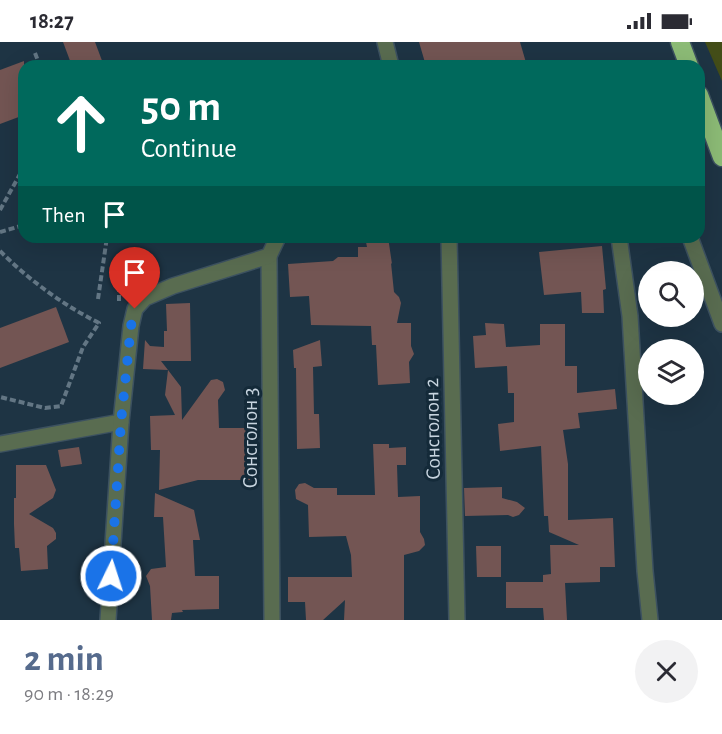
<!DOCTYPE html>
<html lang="en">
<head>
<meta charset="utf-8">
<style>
	:root { --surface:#fff; --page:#f2f2f3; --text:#2b2b33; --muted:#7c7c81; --accent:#566b8d }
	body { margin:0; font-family:"Alegreya Sans",sans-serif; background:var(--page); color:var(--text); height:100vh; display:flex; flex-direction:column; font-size:22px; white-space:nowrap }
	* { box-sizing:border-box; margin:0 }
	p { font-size:20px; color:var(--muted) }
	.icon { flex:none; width:33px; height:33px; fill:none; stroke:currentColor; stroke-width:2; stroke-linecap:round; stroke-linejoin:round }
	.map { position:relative; height:578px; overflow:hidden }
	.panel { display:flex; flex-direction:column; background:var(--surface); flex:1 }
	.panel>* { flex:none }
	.guide { position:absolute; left:18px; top:18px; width:687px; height:183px; border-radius:18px; box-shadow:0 6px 24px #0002; background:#00695c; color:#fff; overflow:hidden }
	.controls { position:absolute; left:638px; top:219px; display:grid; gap:12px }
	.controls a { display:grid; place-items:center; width:66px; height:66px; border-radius:50%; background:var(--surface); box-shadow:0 6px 24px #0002; font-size:30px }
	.pin { position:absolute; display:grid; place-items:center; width:51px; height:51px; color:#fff; margin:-62px -26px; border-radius:50% 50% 50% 0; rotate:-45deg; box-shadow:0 0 6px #0007 }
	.pin .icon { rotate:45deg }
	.me { position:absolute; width:66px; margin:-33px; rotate:4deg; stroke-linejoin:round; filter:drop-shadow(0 0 4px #0008) }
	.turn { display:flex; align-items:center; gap:21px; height:126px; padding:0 24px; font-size:27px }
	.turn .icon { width:78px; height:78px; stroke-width:2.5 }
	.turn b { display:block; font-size:42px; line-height:51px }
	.then { display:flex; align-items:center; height:57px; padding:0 24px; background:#0003; gap:12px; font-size:22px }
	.round { display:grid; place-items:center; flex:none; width:63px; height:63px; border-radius:32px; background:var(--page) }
	.head { display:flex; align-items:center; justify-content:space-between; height:102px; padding:0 24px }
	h1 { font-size:36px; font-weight:700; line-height:45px; color:var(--accent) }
	.status { display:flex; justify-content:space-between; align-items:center; height:42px; padding:0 30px; background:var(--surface); direction:ltr }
	.status svg { height:16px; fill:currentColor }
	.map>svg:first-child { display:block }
</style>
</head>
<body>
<div class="status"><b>18:27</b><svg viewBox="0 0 49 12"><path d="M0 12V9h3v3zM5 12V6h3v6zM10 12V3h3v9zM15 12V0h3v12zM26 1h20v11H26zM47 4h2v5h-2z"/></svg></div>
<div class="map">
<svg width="722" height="578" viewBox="0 0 722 578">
	<rect width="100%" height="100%" fill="#1e3444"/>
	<!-- green -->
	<path fill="#434d18" d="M 705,0 L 722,0 L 722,39 Z"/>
	<!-- building -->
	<g fill="#735553">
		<path d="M 63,0 L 95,0 L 104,24 L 72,24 Z"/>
		<path d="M 419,0 L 520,0 L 527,24 L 426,24 Z"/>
		<path d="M 24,19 L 24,73 L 0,82 L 0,28 Z"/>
		<path d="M 365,195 L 388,195 L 392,222 L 391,221 L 394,250 L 399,255 L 401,261 L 397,281 L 411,281 L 411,304 L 414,312 L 409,320 L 410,341 L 378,343 L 376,303 L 372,303 L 371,284 L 311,283 L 309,254 L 290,255 L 288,222 L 333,219 L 338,215 L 358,215 L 358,205 L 367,205 Z"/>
		<path d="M 602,204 L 606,247 L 603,248 L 604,271 L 582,271 L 581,250 L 544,253 L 539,210 Z"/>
		<path d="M 190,261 L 191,319 L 161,319 L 168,328 L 143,327 L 145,298 L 150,304 L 164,305 L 164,289 L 167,289 L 166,262 Z"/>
		<path d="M 56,265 L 69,300 L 0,326 L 0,286 Z"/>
		<path d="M 485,281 L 504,282 L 506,305 L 540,303 L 540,282 L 565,282 L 565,324 L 577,324 L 577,351 L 615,347 L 617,367 L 578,371 L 580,386 L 563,388 L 568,422 L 568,478 L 613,476 L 615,525 L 600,525 L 600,540 L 565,541 L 567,578 L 544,578 L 543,566 L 506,566 L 506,540 L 543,540 L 543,533 L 551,532 L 550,503 L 579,503 L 549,490 L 548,474 L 544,474 L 541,404 L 500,409 L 498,382 L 514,380 L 514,351 L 508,351 L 507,324 L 475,326 L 473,294 L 486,293 Z"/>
		<path d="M 320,298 L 322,324 L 313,325 L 314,372 L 319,372 L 320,406 L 297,407 L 296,326 L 294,326 L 293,308 Z"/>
		<path d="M 168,328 L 181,345 L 182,378 L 211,338 L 217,337 L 223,340 L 225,348 L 218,358 L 219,386 L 250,386 L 250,438 L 198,438 L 159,448 L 160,408 L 151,408 L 150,374 L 175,373 L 165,353 Z"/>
		<path d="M 373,402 L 389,402 L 389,406 L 406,405 L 406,423 L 397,423 L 398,455 L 420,454 L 420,490 L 424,497 L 425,503 L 419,509 L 404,513 L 404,578 L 344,578 L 345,558 L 323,578 L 306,578 L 305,560 L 288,560 L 288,535 L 352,535 L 351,513 L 346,494 L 309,495 L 308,463 L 296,457 L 295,448 L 299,442 L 305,441 L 314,446 L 337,446 L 337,453 L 375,453 Z"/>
		<path d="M 79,405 L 82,422 L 61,425 L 58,408 Z"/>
		<path d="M 16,423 L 46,423 L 56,448 L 53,456 L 29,472 L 53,486 L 56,491 L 56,497 L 47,504 L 48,527 L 21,529 L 19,506 L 15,506 L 14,482 L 14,456 L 16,456 Z"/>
		<path d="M 502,445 L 502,456 L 517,460 L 525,466 L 519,473 L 513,475 L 508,473 L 465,474 L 464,446 Z"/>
		<path d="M 155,451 L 194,468 L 200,498 L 193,498 L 195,534 L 219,534 L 219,567 L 182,568 L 183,570 L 172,571 L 171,578 L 152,578 L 150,544 L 146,534 L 151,527 L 166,525 L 163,475 L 154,475 Z"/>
		<path d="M 476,504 L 501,504 L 501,535 L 477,535 Z"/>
	</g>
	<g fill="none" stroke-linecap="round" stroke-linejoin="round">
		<defs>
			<g id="minor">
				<path d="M 385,0 L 391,24"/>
				<path d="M 449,195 L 457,578"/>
				<path d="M 619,195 L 630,274 L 645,529 L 650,578"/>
				<path d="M 690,195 L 722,282"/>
				<path d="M 269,214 L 272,578"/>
				<path d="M 0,402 L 121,380 L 131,284 L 135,267 L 145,256 L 173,244 L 269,214 L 278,195"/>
				<path d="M 108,578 L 121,380"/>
			</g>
			<g id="highway">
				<path d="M 680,0 L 689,24"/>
				<path d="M 699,53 L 722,115"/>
			</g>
		</defs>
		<!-- minor casing -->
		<use href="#minor" stroke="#3c5160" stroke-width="18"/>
		<!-- highway casing -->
		<use href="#highway" stroke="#3c5160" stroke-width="21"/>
		<!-- path -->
		<g stroke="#637684" stroke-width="4" stroke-dasharray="6 3" stroke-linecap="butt">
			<path d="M 35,11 L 40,24"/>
			<path d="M 0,168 L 24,125"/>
			<path d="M 0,190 L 24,183"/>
			<path d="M 0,209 C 29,238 63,263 99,281 L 83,305 L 61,364 L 45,366 L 0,355"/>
			<path d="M 98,257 L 107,195"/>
			<path d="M 119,259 L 119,244 L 140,238"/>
		</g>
		<!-- minor -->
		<use href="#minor" stroke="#596c50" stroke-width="15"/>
		<!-- highway -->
		<use href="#highway" stroke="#8cbb76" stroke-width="18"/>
	</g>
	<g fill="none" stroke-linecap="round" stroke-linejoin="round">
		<!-- route -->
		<path stroke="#1a73e8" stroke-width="10" stroke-dasharray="0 18" d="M 111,534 L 121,380 L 131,284 L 135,267"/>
	</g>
	<g text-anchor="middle" stroke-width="6" stroke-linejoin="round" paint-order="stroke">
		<!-- street labels -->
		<g font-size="21" fill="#c7d4df" stroke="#142a39">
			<text transform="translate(432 387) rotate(-91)" y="7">Сонсголон 2</text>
			<text transform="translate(250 396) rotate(-90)" y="7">Сонсголон 3</text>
		</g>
	</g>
</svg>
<div class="controls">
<a><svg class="icon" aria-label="search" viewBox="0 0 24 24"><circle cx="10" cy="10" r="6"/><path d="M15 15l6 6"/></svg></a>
<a><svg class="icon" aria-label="layers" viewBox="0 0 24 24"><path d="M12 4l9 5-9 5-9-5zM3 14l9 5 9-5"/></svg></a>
</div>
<div class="pin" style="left:135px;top:267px;background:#d93025"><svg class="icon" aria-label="arrive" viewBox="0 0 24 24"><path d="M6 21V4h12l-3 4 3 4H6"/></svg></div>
<svg class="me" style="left:111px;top:534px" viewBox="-20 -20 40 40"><circle r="17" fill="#1a73e8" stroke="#fff" stroke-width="3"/><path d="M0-11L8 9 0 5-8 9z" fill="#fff"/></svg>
<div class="guide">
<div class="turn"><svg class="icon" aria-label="ahead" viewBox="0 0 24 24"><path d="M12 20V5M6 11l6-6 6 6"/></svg><div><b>50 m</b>Continue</div></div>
<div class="then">Then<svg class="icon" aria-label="arrive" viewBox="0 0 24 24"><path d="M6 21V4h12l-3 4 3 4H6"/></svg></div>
</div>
</div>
<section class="panel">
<div class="head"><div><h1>2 min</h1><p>90 m · 18:29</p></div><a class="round"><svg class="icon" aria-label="close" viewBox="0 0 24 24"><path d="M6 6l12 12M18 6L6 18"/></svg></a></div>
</section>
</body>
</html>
